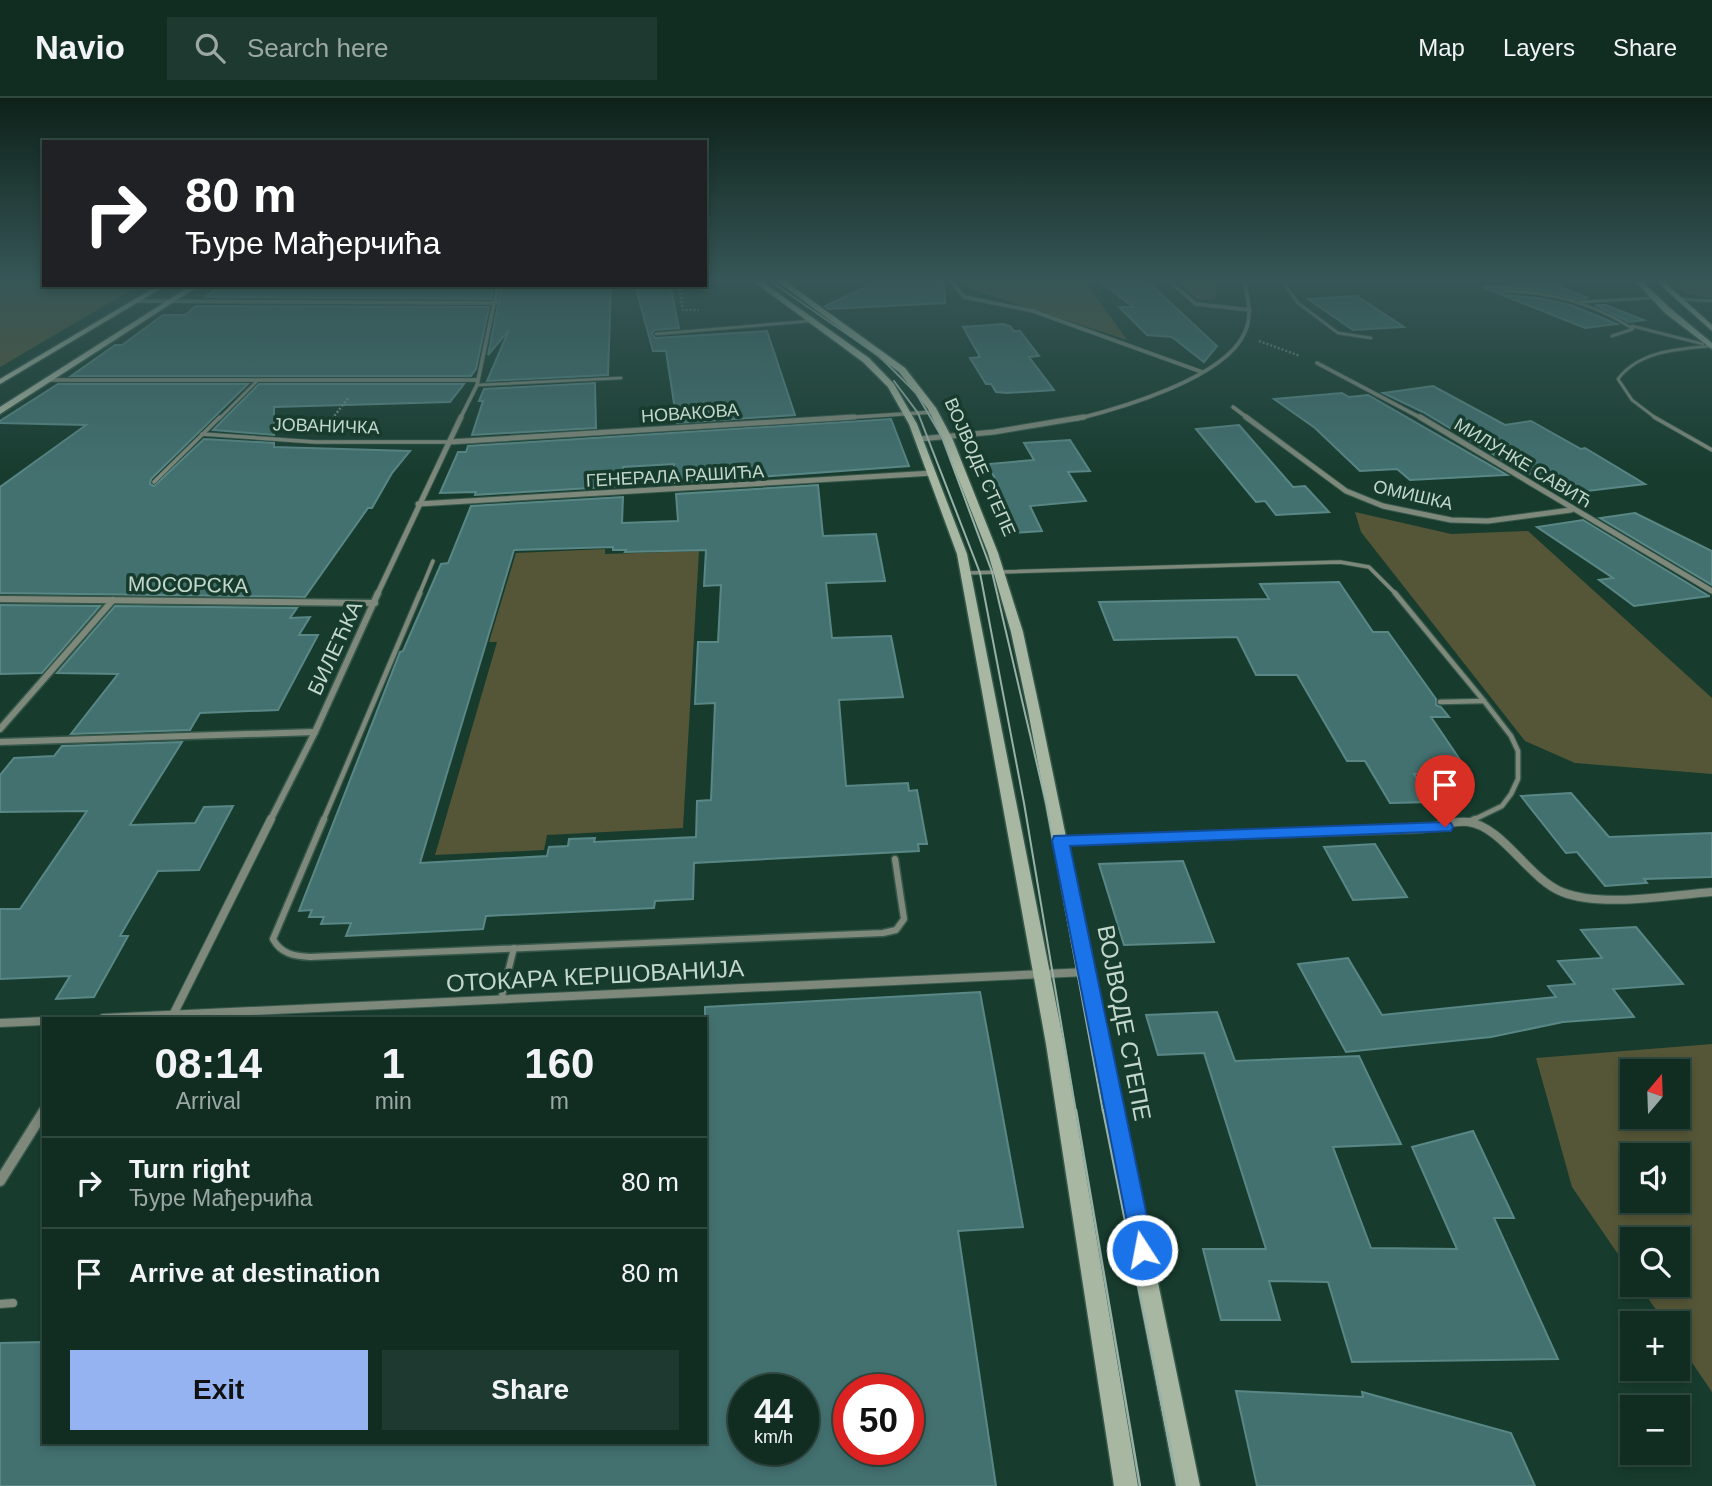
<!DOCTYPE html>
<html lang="en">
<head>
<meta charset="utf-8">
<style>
	:root { --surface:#112d22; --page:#1e392f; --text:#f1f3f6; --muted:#9ca8a5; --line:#304940; --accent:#95b2f1 }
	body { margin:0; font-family:Arial,sans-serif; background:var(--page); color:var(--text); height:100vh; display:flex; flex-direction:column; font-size:26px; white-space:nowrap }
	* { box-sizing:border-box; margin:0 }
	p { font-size:23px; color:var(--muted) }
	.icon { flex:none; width:38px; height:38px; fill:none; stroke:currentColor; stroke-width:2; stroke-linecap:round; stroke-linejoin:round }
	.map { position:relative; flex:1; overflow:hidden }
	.panel { position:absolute; left:42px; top:919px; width:665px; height:427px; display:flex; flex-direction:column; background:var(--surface); border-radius:0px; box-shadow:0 4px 10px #0003,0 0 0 2px var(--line) }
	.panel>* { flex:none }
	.banner { position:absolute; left:42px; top:42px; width:665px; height:147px; border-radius:0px; box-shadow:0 4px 10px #0003,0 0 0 2px var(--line); background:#202124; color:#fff; overflow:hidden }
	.needle { width:46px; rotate:19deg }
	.fabs { position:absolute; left:1620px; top:961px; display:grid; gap:14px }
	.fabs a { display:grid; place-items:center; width:70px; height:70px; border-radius:0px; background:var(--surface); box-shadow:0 4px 10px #0003,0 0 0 2px var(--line); font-size:35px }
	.speed { position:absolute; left:728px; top:1276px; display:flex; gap:14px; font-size:35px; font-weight:700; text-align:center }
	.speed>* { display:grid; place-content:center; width:91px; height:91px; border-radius:50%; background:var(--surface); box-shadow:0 4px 10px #0003,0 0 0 2px var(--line); line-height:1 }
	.speed small { font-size:18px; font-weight:400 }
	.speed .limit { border:10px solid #d22; background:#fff; color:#111 }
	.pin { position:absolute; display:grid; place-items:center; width:60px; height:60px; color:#fff; margin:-72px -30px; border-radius:50% 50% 50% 0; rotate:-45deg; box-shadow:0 0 7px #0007 }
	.pin .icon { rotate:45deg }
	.me { position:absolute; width:77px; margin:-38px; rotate:349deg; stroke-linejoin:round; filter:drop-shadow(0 0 5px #0008) }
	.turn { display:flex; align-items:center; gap:24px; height:147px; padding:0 28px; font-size:32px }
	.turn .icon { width:91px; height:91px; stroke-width:2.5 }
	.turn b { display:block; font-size:49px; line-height:60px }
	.eta { display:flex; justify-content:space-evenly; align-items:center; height:119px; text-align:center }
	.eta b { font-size:42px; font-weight:600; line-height:49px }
	.action { display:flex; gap:14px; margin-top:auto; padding:14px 28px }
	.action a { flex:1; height:80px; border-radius:0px; background:var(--accent); color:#111; font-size:28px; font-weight:600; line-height:80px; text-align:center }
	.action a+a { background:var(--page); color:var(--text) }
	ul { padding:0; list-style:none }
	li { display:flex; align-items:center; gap:21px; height:91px; padding:0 28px; border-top:2px solid var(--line) }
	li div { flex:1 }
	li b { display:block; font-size:26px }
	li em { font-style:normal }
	header { display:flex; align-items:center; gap:42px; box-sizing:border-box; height:98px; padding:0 35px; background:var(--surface); border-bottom:2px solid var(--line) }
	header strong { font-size:33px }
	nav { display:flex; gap:38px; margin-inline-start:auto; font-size:24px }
	.search { width:490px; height:63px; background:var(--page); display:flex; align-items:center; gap:18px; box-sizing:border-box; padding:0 24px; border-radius:0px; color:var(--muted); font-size:26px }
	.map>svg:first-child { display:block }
</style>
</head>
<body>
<header>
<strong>Navio</strong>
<div class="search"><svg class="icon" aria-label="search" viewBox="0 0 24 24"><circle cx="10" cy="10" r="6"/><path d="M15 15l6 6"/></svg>Search here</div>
<nav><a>Map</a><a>Layers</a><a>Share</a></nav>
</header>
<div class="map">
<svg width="1712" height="1388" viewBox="0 0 1712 1388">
	<rect width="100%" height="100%" fill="#173c2e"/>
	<!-- green -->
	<g fill="#555537" fill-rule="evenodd">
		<path d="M 0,183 L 44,183 L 44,187 L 140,187 L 0,269 Z"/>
		<path d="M 962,183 L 1085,183 L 1127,242 L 968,190 Z"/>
		<path d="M 1177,183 L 1217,183 L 1215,201 L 1198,202 Z"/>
		<path d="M 1669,183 L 1712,183 L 1712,200 L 1684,195 Z"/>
		<path d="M 1355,414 L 1451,436 L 1528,433 L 1712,600 L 1712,676 L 1575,665 L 1525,643 L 1361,434 Z"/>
		<path d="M 605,451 L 605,456 L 699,453 L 683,730 L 547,737 L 544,752 L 435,757 L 497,544 L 489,544 L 516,455 Z"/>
		<path d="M 1712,946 L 1712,1294 L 1678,1244 L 1678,1225 L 1665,1225 L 1639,1187 L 1678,1186 L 1678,1141 L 1633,1141 L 1633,1178 L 1572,1089 L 1536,960 ZM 1633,973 L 1678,973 L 1678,1018 L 1633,1018 ZM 1678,1057 L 1678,1102 L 1633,1102 L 1633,1057 Z"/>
	</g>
	<!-- building -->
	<g fill="#437170" stroke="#598786" stroke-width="2" fill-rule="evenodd">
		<path d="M 878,183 L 944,183 L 945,205 L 828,211 L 825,208 Z"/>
		<path d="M 1099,183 L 1147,183 L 1217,248 L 1204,264 L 1172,239 L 1147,237 L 1119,209 L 1133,209 Z"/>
		<path d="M 1550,185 L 1588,200 L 1578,201 L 1522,190 L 1505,189 L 1501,193 L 1504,197 L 1538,200 L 1571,207 L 1617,226 L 1585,230 L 1482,189 Z"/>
		<path d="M 220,187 L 493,187 L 491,201 L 206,199 Z"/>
		<path d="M 502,187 L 611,187 L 608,277 L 487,283 L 509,232 L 488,257 Z"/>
		<path d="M 635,187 L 670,187 L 679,230 L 654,232 L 652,236 L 655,240 L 767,233 L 795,317 L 677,325 L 666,253 L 653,253 Z"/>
		<path d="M 1357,198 L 1404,229 L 1353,232 L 1308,201 Z"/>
		<path d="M 1595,207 L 1606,207 L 1644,222 L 1629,224 Z"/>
		<path d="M 196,208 L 489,209 L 476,271 L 471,278 L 71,278 L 115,247 L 122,247 L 163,217 L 185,217 Z"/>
		<path d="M 1003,226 L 1010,228 L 1014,233 L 1020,233 L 1039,258 L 1029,259 L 1054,292 L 1007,295 L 996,294 L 991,286 L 986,286 L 970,260 L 980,259 L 963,229 Z"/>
		<path d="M 595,285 L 596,330 L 472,337 L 483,303 L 479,303 L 484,291 Z"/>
		<path d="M 58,286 L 248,286 L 151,381 L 150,386 L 154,388 L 204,341 L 274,345 L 274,349 L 410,353 L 392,375 L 372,410 L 368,410 L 305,499 L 0,495 L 0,389 L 86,327 L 0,325 L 0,323 Z"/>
		<path d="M 259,286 L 464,286 L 450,304 L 274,309 L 274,337 L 213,332 Z"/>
		<path d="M 1433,288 L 1505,327 L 1531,323 L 1581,351 L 1585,350 L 1645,386 L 1570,395 L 1535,375 L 1526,376 L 1423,314 L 1383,295 Z"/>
		<path d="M 1342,295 L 1349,299 L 1368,297 L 1507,377 L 1410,382 L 1397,371 L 1360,373 L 1315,330 L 1274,301 Z"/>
		<path d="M 891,321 L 909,368 L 675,385 L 674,366 L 623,369 L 623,388 L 475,397 L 476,394 L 440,395 L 458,354 L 466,354 L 468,348 Z"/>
		<path d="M 1239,327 L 1293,389 L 1305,388 L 1329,414 L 1276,417 L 1265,403 L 1256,404 L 1196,331 Z"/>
		<path d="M 1070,342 L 1090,373 L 1068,374 L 1086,403 L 1030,408 L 1042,433 L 1012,435 L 990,388 L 998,387 L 988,366 L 1034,362 L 1024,345 Z"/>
		<path d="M 818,387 L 823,438 L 876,436 L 885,483 L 826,485 L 832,540 L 891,538 L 903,599 L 839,602 L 846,688 L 908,685 L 909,693 L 917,692 L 927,746 L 918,746 L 919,753 L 694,765 L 693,801 L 655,803 L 654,810 L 486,818 L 483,831 L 346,838 L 351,825 L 321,826 L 324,819 L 309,819 L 312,812 L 299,813 L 400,554 L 403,553 L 441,466 L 448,465 L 471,408 L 623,399 L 622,425 L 678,423 L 676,396 ZM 613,449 L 613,452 L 626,452 L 625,454 L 706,452 L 704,488 L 721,487 L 718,544 L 698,544 L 695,606 L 715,605 L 711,702 L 697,703 L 696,739 L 594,744 L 595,740 L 569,741 L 568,748 L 549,749 L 547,758 L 420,765 L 514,452 Z"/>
		<path d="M 1635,415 L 1712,453 L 1712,487 L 1600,420 Z"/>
		<path d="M 1583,422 L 1709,498 L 1710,498 L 1634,508 L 1599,482 L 1613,480 L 1537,429 Z"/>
		<path d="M 1339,484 L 1373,534 L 1388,534 L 1436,601 L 1436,607 L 1441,609 L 1449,619 L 1431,619 L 1469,675 L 1414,676 L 1432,704 L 1390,705 L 1365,663 L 1347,663 L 1297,577 L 1256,577 L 1237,539 L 1114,542 L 1099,504 L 1269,501 L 1260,486 Z"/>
		<path d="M 0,507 L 100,508 L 42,575 L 0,576 Z"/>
		<path d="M 115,508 L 297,510 L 290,520 L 310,519 L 299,537 L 318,537 L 278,612 L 200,615 L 190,632 L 71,636 L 118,576 L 57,575 Z"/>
		<path d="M 182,644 L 130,727 L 195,725 L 204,709 L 233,708 L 199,772 L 158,773 L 120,838 L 128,838 L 94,899 L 56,901 L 70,878 L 0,881 L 0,811 L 20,811 L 87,713 L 0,714 L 0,677 L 14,660 L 54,658 L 62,648 Z"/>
		<path d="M 1571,695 L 1609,739 L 1712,735 L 1712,779 L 1644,781 L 1647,785 L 1605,788 L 1577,754 L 1566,755 L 1521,698 Z"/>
		<path d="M 1375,746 L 1407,799 L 1353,802 L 1324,749 Z"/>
		<path d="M 1183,763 L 1214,844 L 1124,847 L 1099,766 Z"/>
		<path d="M 1636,829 L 1683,886 L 1613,891 L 1634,919 L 1563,924 L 1491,939 L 1346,954 L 1298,866 L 1348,860 L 1382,917 L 1556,899 L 1548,888 L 1575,886 L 1558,863 L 1602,860 L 1581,832 Z"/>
		<path d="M 980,894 L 1023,1129 L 958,1133 L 996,1388 L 0,1388 L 0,1245 L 44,1244 L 44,1344 L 705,1344 L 705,909 ZM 744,1292 L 803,1292 L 803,1351 L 744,1351 ZM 849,1292 L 908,1292 L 908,1351 L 849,1351 Z"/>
		<path d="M 1217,914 L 1235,963 L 1359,958 L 1401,1046 L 1333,1049 L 1371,1150 L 1457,1151 L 1412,1049 L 1473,1033 L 1514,1120 L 1494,1120 L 1558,1261 L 1352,1264 L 1328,1184 L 1269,1183 L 1280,1222 L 1221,1222 L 1203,1151 L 1266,1151 L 1204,955 L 1158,957 L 1146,917 Z"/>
		<path d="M 1236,1293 L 1363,1299 L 1362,1294 L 1511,1335 L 1535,1388 L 1257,1388 Z"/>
	</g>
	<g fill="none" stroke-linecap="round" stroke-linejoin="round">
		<defs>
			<g id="lane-far4">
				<path d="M 1282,183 L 1298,205 L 1338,235 L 1371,240"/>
				<path d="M 1505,193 C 1551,194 1595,206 1633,231 L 1612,238"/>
				<path d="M 1677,201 L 1712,203"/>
				<path d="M 1580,204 L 1653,200"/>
				<path d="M 1632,228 L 1703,246"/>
				<path d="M 656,236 L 810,223"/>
				<path d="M 477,287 L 621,280"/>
				<path d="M 219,321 L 258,282"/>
				<path d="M 1657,321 L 1632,302 L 1618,281 C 1639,253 1678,251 1710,248"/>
			</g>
			<g id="lane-far3">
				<path d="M 1654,319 L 1712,352"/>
				<path d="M 202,336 L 315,344 L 449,344"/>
				<path d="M 154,384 L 220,319"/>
				<path d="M 967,475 L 1340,464 L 1369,469 L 1397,497"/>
				<path d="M 419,497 L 433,463"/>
			</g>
			<g id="lane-far2">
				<path d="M 1395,495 L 1484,603 L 1511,638 L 1518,653 L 1518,681 L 1511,696 L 1502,708 L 1471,723"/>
				<path d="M 1440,604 L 1484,603"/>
				<path d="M 323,723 L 420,495"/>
			</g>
			<g id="lane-far1">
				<path d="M 324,721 L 273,841 C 281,856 294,858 310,859 L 883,835 L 896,832 L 904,821 L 895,761"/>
				<path d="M 1469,724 L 1475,721"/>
				<path d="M 501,902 L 514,850"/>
			</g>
			<path id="lane" d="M 0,1206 L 13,1205"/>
			<g id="street-far4">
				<path d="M 951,183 L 964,199 L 1033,213 L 1202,274"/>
				<path d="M 1169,183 L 1196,206 L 1250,212"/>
				<path d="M 137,203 L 496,205"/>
				<path d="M 1317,265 L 1423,321"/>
				<path d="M 49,282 L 478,282"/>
				<path d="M 1233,309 L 1249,321"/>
				<path d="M 460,321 L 477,287 L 498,187"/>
				<path d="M 825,321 L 934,314"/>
				<path d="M 1077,321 C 1121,310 1224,280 1244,236 C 1253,219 1248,201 1244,183"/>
			</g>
			<g id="street-far3">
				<path d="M 1246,319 L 1346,393 L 1383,408 L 1451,422 L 1488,423 L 1571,412"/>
				<path d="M 1420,319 L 1712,493"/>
				<path d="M 919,341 L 994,334 L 1084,319"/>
				<path d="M 449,344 L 854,319"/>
				<path d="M 418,406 L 933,375"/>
				<path d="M 377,497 L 461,319"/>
			</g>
			<g id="street-far2">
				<path d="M 0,501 L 375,505"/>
				<path d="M 0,631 L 113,502"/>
				<path d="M 0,644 L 315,634"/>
				<path d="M 270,723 L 315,634 L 378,495"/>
			</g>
			<g id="street-far1">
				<path d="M 1060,743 L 1420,731 C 1435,729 1453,722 1468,724 C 1502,728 1529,781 1562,794 C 1602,810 1670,797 1712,794"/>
				<path d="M 173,917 L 271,721"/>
				<path d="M 103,920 L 1087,874"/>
				<path d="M 0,925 L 44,923"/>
			</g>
			<path id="street" d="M 0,1083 L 44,1013"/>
			<g id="secondary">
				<path d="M 753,183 L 761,183 L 869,260 L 894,286 L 917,326 L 967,456 L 1064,946 L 1138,1388 L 1114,1388 L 1046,946 L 957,456 L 909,326 L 888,289 L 863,264 Z"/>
				<path d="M 777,183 L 785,183 L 905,270 L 936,310 L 953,342 L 998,455 L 1023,534 L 1040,613 L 1200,1388 L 1176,1388 L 1028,613 L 1011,534 L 988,455 L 943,342 L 928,311 L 899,274 Z"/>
				<path d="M 1635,183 L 1642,183 L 1671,211 L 1712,245 L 1712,251 L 1665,215 Z"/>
				<path d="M 1656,183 L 1663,183 L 1712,227 L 1712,233 Z"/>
				<path d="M 159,187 L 167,187 L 0,286 L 0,281 Z"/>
				<path d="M 192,187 L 200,187 L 0,316 L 0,309 Z"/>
			</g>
		</defs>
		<!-- lane-far4 casing -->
		<use href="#lane-far4" stroke="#36584b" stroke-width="4.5"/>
		<!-- lane-far3 casing -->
		<use href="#lane-far3" stroke="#36584b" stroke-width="5"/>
		<!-- lane-far2 casing -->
		<use href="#lane-far2" stroke="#36584b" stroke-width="7"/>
		<!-- lane-far1 casing -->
		<use href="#lane-far1" stroke="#36584b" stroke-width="9"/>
		<!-- lane casing -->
		<use href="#lane" stroke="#36584b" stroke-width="10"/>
		<!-- street-far4 casing -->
		<use href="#street-far4" stroke="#36584b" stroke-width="5"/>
		<!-- street-far3 casing -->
		<use href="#street-far3" stroke="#36584b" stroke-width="7"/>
		<!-- street-far2 casing -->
		<use href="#street-far2" stroke="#36584b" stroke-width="9"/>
		<!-- street-far1 casing -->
		<use href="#street-far1" stroke="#36584b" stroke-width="10"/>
		<!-- street casing -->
		<use href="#street" stroke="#36584b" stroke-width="13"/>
		<!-- secondary casing -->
		<use href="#secondary" stroke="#36584b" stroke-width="3"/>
		<!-- path-far1 -->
		<g stroke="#718d81" stroke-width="2.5" stroke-dasharray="2 2" stroke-linecap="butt">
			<path d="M 679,187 L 683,212 L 699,212"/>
			<path d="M 1259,243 L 1300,258"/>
			<path d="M 332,321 L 349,299"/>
		</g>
		<!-- path -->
		<path stroke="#718d81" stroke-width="3.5" stroke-dasharray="2.5 2.5" stroke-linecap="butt" d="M 329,325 L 334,319"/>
		<!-- lane-far4 -->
		<use href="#lane-far4" stroke="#7e887b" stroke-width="2.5"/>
		<!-- lane-far3 -->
		<use href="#lane-far3" stroke="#7e887b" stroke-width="3.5"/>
		<!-- lane-far2 -->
		<use href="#lane-far2" stroke="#7e887b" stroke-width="4.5"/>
		<!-- lane-far1 -->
		<use href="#lane-far1" stroke="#7e887b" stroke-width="6"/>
		<!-- lane -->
		<use href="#lane" stroke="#7e887b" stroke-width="8"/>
		<!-- street-far4 -->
		<use href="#street-far4" stroke="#7e887b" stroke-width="3.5"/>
		<!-- street-far3 -->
		<use href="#street-far3" stroke="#7e887b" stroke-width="5"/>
		<!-- street-far2 -->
		<use href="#street-far2" stroke="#7e887b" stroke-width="6"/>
		<!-- street-far1 -->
		<use href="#street-far1" stroke="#7e887b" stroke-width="8"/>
		<!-- street -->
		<use href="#street" stroke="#7e887b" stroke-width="10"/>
		<!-- secondary -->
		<use href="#secondary" fill="#a8b7a2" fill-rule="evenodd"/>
		<!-- tram-far1 -->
		<g stroke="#98b1a6" stroke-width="2">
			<path d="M 770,183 L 879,258 L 916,295 L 942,339 L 992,474 L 1046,705 L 1103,1014"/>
			<path d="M 894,283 L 918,315 L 980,475 L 1024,705 L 1076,1014"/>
		</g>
		<!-- tram -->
		<g stroke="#98b1a6" stroke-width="2.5">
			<path d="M 1076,1012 L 1140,1388"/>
			<path d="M 1103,1012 L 1178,1388"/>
		</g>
	</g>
	<!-- sky -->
	<linearGradient id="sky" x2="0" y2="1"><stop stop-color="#0d2119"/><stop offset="0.48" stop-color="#365657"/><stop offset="1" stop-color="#365657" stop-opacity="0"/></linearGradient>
	<rect width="1712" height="378" fill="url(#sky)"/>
	<!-- route -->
	<path fill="#1a73e8" stroke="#114b97" stroke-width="2" d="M 1445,724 L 1451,725 L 1453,729 L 1451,733 L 1070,748 L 1154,1152 L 1150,1160 L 1142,1163 L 1134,1160 L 1052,743 L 1054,738 Z"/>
	<g text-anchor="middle" stroke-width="7" stroke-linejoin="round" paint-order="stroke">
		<!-- far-street labels -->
		<g font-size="18" fill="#c3d7cd" stroke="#173c2e">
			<text transform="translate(690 315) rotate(-4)" y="6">НОВАКОВА</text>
			<text transform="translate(326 328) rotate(2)" y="6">ЈОВАНИЧКА</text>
			<text transform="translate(1523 365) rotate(31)" y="6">МИЛУНКЕ САВИЋ</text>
			<text transform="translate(980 369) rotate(66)" y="6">ВОЈВОДЕ СТЕПЕ</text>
			<text transform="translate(675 378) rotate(-3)" y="6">ГЕНЕРАЛА РАШИЋА</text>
			<text transform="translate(1413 397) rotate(13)" y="6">ОМИШКА</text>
		</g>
		<!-- street labels -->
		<g font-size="21" fill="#c3d7cd" stroke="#173c2e">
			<text transform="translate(188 487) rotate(1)" y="7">МОСОРСКА</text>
			<text transform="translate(335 550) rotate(-65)" y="7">БИЛЕЋКА</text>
		</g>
		<!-- near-street labels -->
		<g font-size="24" fill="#c3d7cd" stroke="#173c2e">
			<text transform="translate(595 878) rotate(-3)" y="8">ОТОКАРА КЕРШОВАНИЈА</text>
			<text transform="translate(1124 925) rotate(79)" y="8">ВОЈВОДЕ СТЕПЕ</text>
		</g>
	</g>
</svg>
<div class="fabs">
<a><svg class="needle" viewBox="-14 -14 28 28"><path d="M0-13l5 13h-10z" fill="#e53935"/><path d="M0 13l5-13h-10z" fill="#9ca8a5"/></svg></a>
<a><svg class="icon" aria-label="sound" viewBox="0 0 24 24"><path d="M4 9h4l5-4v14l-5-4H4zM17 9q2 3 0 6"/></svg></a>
<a><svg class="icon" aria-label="search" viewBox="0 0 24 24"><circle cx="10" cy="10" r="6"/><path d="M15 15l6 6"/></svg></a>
<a>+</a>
<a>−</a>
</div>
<div class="speed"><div>44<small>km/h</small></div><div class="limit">50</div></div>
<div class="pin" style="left:1445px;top:729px;background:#d93025"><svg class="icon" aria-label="arrive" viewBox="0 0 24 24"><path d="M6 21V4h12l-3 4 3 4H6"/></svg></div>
<svg class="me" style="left:1142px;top:1152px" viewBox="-20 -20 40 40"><circle r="17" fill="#1a73e8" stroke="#fff" stroke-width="3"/><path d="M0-11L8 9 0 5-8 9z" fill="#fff"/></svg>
<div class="banner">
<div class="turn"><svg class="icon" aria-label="right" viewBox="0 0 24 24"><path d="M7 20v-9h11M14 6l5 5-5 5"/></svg><div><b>80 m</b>Ђуре Мађерчића</div></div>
</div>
<section class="panel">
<div class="eta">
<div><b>08:14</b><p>Arrival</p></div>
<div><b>1</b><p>min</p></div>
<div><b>160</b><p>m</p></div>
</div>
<ul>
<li><svg class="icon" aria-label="right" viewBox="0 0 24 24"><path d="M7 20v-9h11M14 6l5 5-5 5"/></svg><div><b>Turn right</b><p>Ђуре Мађерчића</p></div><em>80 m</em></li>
<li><svg class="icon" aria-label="arrive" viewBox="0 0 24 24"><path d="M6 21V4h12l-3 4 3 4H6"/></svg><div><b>Arrive at destination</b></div><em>80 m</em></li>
</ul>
<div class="action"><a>Exit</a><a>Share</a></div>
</section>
</div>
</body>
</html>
